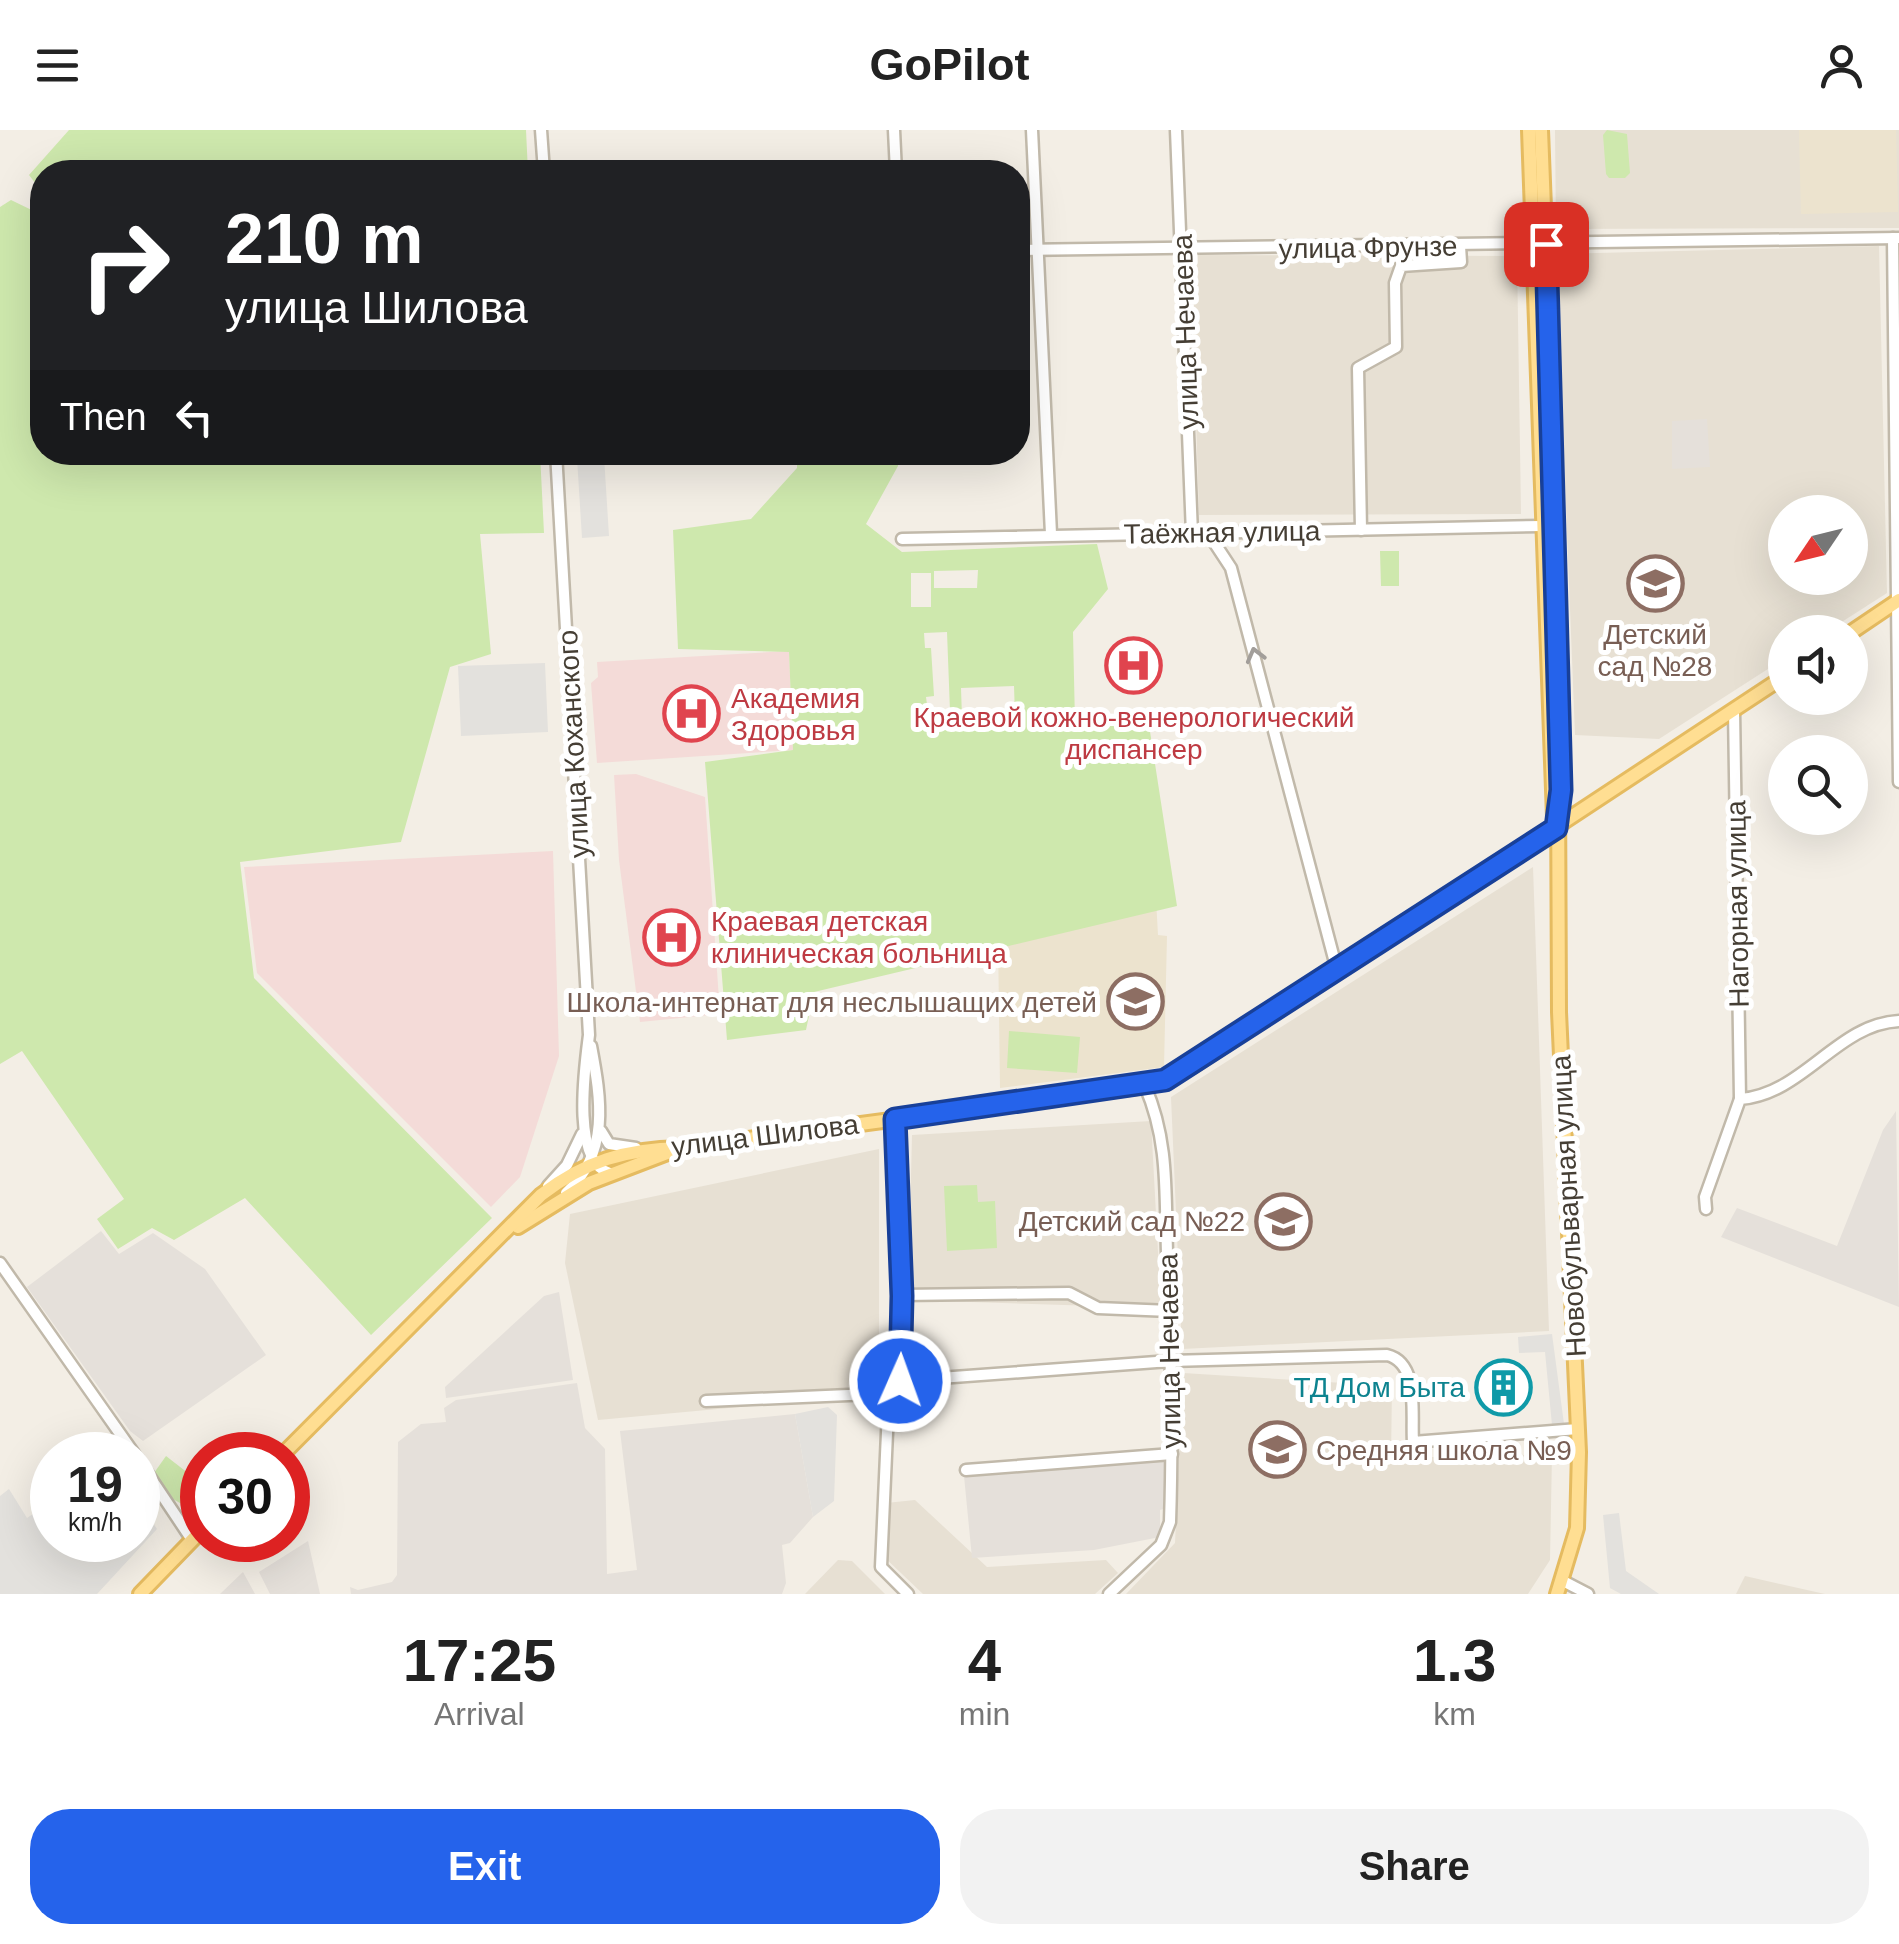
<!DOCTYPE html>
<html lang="en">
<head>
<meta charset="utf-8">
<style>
	:root { --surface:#fff; --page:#f2f2f2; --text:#222; --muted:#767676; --accent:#2563eb }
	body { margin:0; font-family:Helvetica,sans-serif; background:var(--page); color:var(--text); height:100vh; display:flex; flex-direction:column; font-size:38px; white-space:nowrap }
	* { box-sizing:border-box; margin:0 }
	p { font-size:32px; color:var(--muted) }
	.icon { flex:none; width:55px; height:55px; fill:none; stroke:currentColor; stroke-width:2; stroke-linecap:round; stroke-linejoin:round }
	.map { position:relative; height:1464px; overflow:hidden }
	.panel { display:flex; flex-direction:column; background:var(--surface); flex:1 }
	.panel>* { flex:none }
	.top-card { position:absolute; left:30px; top:30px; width:1000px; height:305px; border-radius:40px; box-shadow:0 10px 40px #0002; background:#202124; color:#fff; overflow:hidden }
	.needle { width:65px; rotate:235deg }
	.fabs { position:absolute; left:1768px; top:365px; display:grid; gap:20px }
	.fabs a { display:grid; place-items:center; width:100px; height:100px; border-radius:50%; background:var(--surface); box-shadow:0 10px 40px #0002; font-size:50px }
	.speed { position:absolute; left:30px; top:1302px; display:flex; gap:20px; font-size:50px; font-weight:700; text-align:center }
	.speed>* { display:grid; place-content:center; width:130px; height:130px; border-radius:50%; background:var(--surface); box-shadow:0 10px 40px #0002; line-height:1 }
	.speed small { font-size:25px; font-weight:400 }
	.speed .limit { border:15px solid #d22; background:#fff; color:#111 }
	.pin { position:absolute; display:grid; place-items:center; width:85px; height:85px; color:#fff; margin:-42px; border-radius:20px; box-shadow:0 5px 15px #0006 }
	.me { position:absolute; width:110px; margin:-55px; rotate:2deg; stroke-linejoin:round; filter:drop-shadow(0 0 8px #0008) }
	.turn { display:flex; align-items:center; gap:35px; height:210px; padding:0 30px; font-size:45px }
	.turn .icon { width:130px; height:130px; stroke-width:2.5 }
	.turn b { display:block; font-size:70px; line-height:85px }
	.then { display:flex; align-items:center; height:95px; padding:0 30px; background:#0003; gap:20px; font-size:38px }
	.eta { display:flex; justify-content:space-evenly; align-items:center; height:170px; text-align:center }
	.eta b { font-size:60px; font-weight:600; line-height:70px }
	.action { display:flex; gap:20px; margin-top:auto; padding:20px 30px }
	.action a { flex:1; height:115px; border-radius:40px; background:var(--accent); color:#fff; font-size:40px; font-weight:600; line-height:115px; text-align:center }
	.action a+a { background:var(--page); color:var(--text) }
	header { display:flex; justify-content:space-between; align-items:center; height:130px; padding:0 30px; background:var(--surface); font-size:45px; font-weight:600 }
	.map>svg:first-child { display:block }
</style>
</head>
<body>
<header><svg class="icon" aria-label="menu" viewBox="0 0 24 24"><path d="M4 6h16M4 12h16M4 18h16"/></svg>GoPilot<svg class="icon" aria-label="person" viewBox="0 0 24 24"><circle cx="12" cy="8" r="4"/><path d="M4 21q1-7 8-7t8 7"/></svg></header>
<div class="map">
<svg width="1899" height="1464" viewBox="0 0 1899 1464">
	<rect width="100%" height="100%" fill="#f3eee5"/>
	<!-- residential -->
	<g fill="#e7e0d3" fill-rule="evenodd">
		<path d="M 1555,0 L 1899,0 L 1899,98 L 1556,99 Z"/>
		<path d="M 1879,116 L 1887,463 L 1826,502 L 1785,502 L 1785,528 L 1659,609 L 1575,605 L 1556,124 ZM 1785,382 L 1850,382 L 1850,448 L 1785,448 Z"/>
		<path d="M 1191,125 L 1517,126 L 1521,384 L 1199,385 Z"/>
		<path d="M 1533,737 L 1549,1201 L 1182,1219 L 1171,967 Z"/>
		<path d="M 1151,991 L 1161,1178 L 908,1170 L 912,1005 Z"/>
		<path d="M 879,1019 L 879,1264 L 598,1290 L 565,1133 L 570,1084 Z"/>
		<path d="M 1183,1243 L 1392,1256 L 1391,1328 L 1552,1324 L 1550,1430 L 1528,1464 L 1126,1464 L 1175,1413 Z"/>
		<path d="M 915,1370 L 987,1437 L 1106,1430 L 1118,1443 L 1095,1464 L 923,1464 L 882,1425 L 886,1373 Z"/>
		<path d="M 838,1430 L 852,1431 L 885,1464 L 805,1464 Z"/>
		<path d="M 1745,1446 L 1825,1464 L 1736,1464 Z"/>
	</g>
	<!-- industrial -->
	<g fill="#e5e0da">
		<path d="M 1707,289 L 1710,337 L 1672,339 L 1672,291 Z"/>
		<path d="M 1896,981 L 1899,1177 L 1721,1107 L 1737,1078 L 1837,1116 L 1883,1000 Z"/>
		<path d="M 101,1101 L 119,1124 L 153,1103 L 205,1139 L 266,1225 L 143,1311 L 130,1301 L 27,1157 Z"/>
		<path d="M 559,1162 L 573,1250 L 446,1268 L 445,1257 L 544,1166 Z"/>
		<path d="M 577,1253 L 585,1298 L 605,1319 L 607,1444 L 637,1440 L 620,1301 L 795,1284 L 813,1387 L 790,1413 L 782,1415 L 786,1453 L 782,1464 L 351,1464 L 350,1457 L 358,1460 L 392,1452 L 397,1445 L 398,1312 L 421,1294 L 446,1292 L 444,1278 L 456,1270 Z"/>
		<path d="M 1165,1330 L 1167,1378 L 1160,1380 L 1160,1407 L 1094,1420 L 972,1428 L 964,1346 Z"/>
		<path d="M 308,1411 L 320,1464 L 270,1464 L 259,1442 Z"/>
		<path d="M 243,1442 L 255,1464 L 220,1464 Z"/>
	</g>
	<!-- education -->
	<g fill="#ece3ce">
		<path d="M 1799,0 L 1896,0 L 1898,82 L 1801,84 Z"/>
		<path d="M 1156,769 L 1158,805 L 1167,806 L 1164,937 L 1000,958 L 998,807 Z"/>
	</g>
	<!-- medical -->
	<g fill="#f4dbd8">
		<path d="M 789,521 L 793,620 L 597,633 L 591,553 L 598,547 L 597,532 Z"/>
		<path d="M 636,644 L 705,667 L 720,884 L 640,892 L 619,730 L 614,645 Z"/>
		<path d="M 553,721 L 559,926 L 520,1047 L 491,1077 L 257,843 L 244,737 Z"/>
	</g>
	<!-- green -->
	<g fill="#cee8ad" fill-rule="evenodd">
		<path d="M 69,0 L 526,0 L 528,42 L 42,42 L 42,62 L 29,45 Z"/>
		<path d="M 1607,0 L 1627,4 L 1630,43 L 1625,48 L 1609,48 L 1606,44 L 1603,5 Z"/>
		<path d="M 11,70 L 42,85 L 42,322 L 540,323 L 544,403 L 480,404 L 491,524 L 450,537 L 401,712 L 240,732 L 254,848 L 492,1088 L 371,1205 L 245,1068 L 174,1110 L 152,1098 L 118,1119 L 97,1089 L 124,1069 L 22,921 L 0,934 L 0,77 Z"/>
		<path d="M 897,322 L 898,336 L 866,394 L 902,422 L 1097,414 L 1108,459 L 1073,502 L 1075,593 L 1149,595 L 1177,776 L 814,862 L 806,900 L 727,910 L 705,632 L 793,620 L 789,522 L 678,519 L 673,400 L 751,389 L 797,338 L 797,323 ZM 978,440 L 977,458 L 934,458 L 934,441 ZM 911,443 L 931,443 L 931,477 L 911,477 ZM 947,502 L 950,581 L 928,582 L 926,567 L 934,566 L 931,518 L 925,518 L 924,503 ZM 1014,556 L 1015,586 L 962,588 L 961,558 Z"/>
		<path d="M 1380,421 L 1399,421 L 1399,456 L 1381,456 Z"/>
		<path d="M 1009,901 L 1080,907 L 1077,943 L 1007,938 Z"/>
		<path d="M 977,1055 L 978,1072 L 995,1071 L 997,1118 L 947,1121 L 944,1056 Z"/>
		<path d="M 166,1326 L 202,1354 L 202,1377 L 192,1380 L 173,1369 L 154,1343 Z"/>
	</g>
	<!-- parking -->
	<g fill="#e3e1dd">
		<path d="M 604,326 L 609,406 L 582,408 L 577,328 Z"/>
		<path d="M 545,533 L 548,602 L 461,606 L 458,536 Z"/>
		<path d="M 1552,1204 L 1564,1294 L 1552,1295 L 1545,1222 L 1519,1223 L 1518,1207 Z"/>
		<path d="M 828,1277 L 837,1285 L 834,1371 L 813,1387 L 795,1284 Z"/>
		<path d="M 9,1359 L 27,1388 L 52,1371 L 52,1410 L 138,1410 L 138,1370 L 157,1399 L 97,1464 L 0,1464 L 0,1366 Z"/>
		<path d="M 1619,1383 L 1626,1441 L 1659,1464 L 1621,1464 L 1610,1458 L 1603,1385 Z"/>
	</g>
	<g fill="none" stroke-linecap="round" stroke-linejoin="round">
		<defs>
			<g id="minor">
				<path d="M 541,0 L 544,42"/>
				<path d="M 894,0 L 896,42"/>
				<path d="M 1032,0 L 1051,404"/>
				<path d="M 1176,0 L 1192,404"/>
				<path d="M 1893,108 L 1899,652"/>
				<path d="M 1018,120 L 1899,108"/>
				<path d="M 556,322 L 589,905 C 585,937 571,1033 610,1043"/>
				<path d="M 1361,400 L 1358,238 L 1396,217 L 1395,153 L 1401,136 L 1461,132 L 1460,116"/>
				<path d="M 1208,403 L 1231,438 L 1337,840"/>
				<path d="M 902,409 L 1542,396"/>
				<path d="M 1734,580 L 1740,969"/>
				<path d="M 895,989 L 902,1165 L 899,1251"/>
				<path d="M 601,1001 L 609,1014 L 636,1018"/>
				<path d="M 548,1056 L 567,1035 L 582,1004"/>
				<path d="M 566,1063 C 610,1023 601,969 591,916"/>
				<path d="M 1706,1079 L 1705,1067 L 1740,969 C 1804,964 1837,894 1899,891"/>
				<path d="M 0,1133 L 135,1325"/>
				<path d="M 902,1165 L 1069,1163 L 1098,1178 L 1170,1181"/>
				<path d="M 889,1258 L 881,1437 L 908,1464"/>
				<path d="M 706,1271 L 872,1264 L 899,1251 L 1170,1231 L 1387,1225 C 1420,1233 1411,1284 1413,1312 L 1578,1299"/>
				<path d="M 138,1329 L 192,1410"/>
				<path d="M 966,1340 L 1172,1324"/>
				<path d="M 1563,1451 L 1588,1464"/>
				<path d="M 1109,1464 L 1161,1415 L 1170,1392 C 1173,1302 1171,1212 1167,1122 C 1165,1063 1169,1011 1145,956"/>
			</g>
			<g id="major">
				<path d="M 1529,0 L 1554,687"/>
				<path d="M 1541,0 L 1557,417 L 1559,882 L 1579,1322 L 1577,1398 L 1557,1464"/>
				<path d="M 1850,503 L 1899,470"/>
				<path d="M 518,1097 L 589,1053 L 670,1022"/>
				<path d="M 282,1325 L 541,1065 C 585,1031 626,1019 681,1018 L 1145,956 L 1193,936 L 1785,546"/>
				<path d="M 140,1464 L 202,1400"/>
			</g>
		</defs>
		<!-- minor casing -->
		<use href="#minor" stroke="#c1b9aa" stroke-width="15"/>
		<!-- major casing -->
		<use href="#major" stroke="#e5bb60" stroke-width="18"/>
		<!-- minor -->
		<use href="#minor" stroke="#fff" stroke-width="10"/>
		<!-- major -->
		<use href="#major" stroke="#ffde92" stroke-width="12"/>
	</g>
	<!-- one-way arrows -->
	<defs><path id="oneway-chevron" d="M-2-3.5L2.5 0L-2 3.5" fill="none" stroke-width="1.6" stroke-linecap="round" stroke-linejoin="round" transform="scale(2.5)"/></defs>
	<use stroke="#a29e9a" href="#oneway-chevron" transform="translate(1255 525) rotate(-105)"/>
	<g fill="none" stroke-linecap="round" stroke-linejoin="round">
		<defs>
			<path id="route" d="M 900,1251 L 902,1166 L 895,989 L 1165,950 L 1556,698 L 1561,660 L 1546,114"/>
		</defs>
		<!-- route casing -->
		<use href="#route" stroke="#184099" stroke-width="25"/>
		<!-- route -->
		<use href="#route" stroke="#2563eb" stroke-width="18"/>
	</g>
	<!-- icons -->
	<defs>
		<symbol id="school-ring" viewBox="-11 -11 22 22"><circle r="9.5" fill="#fff" stroke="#8d6e63" stroke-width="1.5"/><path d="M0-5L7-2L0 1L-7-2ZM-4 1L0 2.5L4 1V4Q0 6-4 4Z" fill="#8d6e63"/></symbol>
		<symbol id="hospital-ring" viewBox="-11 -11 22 22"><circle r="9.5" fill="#fff" stroke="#e0444e" stroke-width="1.5"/><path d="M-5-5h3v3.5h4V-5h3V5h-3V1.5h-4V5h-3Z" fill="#e0444e"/></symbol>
		<symbol id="building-ring" viewBox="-11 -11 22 22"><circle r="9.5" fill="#fff" stroke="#0f9aa8" stroke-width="1.5"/><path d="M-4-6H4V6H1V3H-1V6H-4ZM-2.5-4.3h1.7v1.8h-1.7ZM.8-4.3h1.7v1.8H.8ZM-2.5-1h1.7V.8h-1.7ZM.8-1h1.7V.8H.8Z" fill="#0f9aa8"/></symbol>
	</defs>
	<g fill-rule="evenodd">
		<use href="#school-ring" x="1624" y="422" width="63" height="63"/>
		<use href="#hospital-ring" x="1102" y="504" width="63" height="63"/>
		<use href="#hospital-ring" x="660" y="552" width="63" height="63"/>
		<use href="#hospital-ring" x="640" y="776" width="63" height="63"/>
		<use href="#school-ring" x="1104" y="840" width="63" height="63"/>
		<use href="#school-ring" x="1252" y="1060" width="63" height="63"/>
		<use href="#building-ring" x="1472" y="1226" width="63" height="63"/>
		<use href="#school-ring" x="1246" y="1288" width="63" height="63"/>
	</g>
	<g text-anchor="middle" stroke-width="10" stroke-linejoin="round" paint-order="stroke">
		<!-- street labels -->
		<g font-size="28" fill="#453e34" stroke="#fff">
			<text transform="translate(1368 117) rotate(-1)" y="10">улица Фрунзе</text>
			<text transform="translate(1185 202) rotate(-92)" y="10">улица Нечаева</text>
			<text transform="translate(1222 402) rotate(-1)" y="10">Таёжная улица</text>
			<text transform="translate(573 614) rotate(-93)" y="10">улица Коханского</text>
			<text transform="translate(1737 774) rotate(-91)" y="10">Нагорная улица</text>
			<text transform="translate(765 1005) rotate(-7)" y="10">улица Шилова</text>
			<text transform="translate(1568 1076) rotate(-93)" y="10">Новобульварная улица</text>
			<text transform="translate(1169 1221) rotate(-91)" y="10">улица Нечаева</text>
		</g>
		<!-- education labels -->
		<g font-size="28" fill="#785e54" stroke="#fff" text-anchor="end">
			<text x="1655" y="514" text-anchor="middle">Детский<tspan x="1655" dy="32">сад №28</tspan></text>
			<text x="1097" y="882">Школа-интернат для неслышащих детей</text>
			<text x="1245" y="1101">Детский сад №22</text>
			<text x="1316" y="1330" text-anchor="start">Средняя школа №9</text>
		</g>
		<!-- health labels -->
		<g font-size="28" fill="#be3a42" stroke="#fff" text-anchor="start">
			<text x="731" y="578">Академия<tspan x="731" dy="32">Здоровья</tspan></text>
			<text x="1134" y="597" text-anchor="middle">Краевой кожно-венерологический<tspan x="1134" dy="32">диспансер</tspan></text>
			<text x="711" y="801">Краевая детская<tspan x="711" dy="32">клиническая больница</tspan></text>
		</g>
		<!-- culture labels -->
		<g font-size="28" fill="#0d838f" stroke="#fff" text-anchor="end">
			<text x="1465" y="1267">ТД Дом Быта</text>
		</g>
	</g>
</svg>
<div class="fabs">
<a><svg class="needle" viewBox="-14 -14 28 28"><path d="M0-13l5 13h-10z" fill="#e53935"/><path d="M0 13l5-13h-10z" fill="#767676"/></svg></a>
<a><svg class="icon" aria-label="sound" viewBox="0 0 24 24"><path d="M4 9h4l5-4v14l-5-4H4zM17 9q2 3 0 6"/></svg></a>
<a><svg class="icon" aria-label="search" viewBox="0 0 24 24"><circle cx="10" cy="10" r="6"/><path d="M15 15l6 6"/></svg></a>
</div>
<div class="speed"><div>19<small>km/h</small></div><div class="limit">30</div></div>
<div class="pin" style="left:1546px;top:114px;background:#d93025"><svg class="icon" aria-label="arrive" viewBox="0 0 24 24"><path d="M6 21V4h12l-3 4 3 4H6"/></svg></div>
<svg class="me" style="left:900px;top:1251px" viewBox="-20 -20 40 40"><circle r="17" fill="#2563eb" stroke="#fff" stroke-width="3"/><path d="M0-11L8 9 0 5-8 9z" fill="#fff"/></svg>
<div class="top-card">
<div class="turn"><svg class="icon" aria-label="right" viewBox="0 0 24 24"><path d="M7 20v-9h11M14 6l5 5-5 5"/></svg><div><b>210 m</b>улица Шилова</div></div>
<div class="then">Then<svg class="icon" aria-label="left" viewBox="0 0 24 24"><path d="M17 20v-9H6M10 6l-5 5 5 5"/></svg></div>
</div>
</div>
<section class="panel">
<div class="eta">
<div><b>17:25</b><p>Arrival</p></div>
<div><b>4</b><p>min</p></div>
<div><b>1.3</b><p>km</p></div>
</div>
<div class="action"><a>Exit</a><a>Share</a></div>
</section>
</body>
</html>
